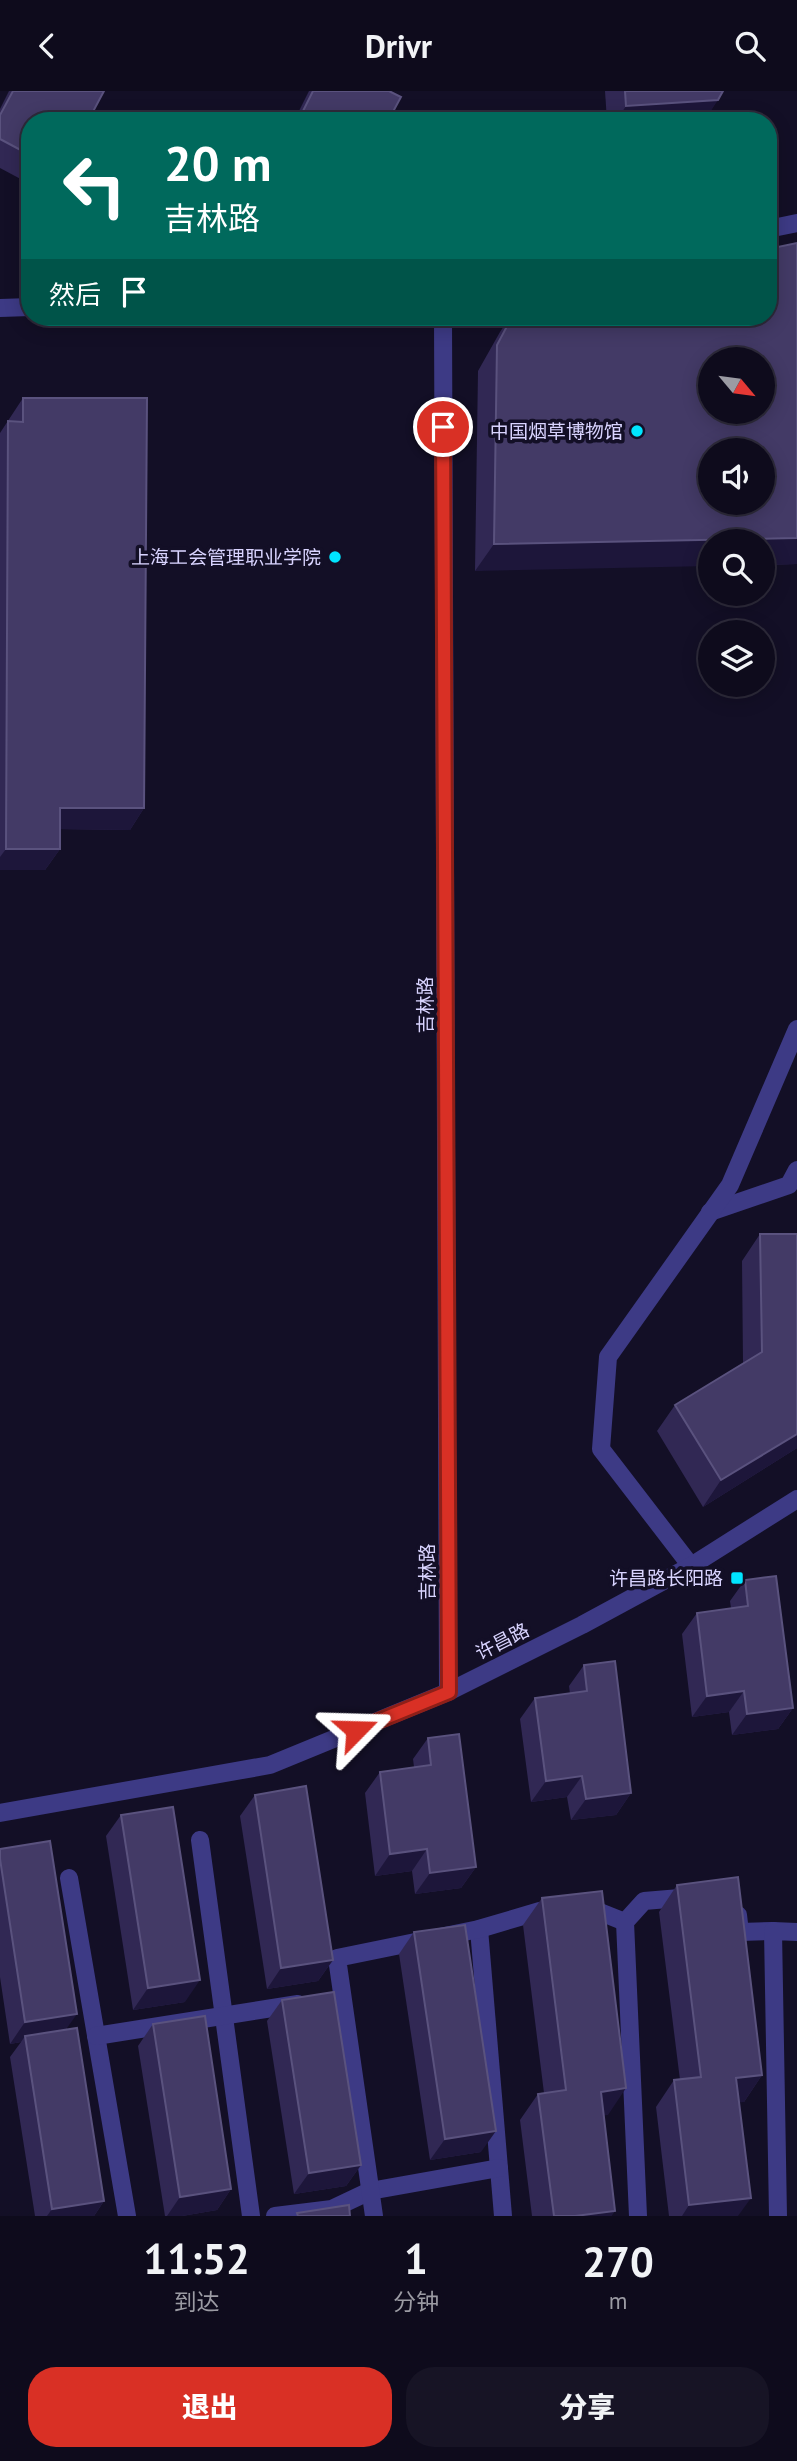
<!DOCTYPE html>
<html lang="zh">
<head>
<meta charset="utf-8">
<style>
	:root { --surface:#0e0b1c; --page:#171425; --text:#f1f3f6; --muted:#9b9ba3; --line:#2e2b3b; --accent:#d93025 }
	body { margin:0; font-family:"PT Sans","Noto Sans SC",sans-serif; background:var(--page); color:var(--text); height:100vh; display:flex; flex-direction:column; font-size:26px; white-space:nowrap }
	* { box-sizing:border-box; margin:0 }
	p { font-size:23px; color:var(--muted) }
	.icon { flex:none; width:38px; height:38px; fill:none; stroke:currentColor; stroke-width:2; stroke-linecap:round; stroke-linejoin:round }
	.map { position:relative; height:2125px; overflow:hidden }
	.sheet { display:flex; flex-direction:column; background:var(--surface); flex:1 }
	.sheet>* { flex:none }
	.hud { position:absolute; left:21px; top:21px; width:756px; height:214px; border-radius:28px; box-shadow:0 4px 18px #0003,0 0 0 2px var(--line); background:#00695c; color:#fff; overflow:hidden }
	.needle { width:46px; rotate:119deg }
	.buttons { position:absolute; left:698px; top:256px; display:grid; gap:14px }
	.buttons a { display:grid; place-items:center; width:77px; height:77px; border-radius:50%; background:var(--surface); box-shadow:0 4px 18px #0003,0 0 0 2px var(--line); font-size:35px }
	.pin { position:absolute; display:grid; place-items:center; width:60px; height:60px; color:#fff; margin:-30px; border:4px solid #fff; border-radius:50%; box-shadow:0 2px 7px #0007 }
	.me { position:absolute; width:77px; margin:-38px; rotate:68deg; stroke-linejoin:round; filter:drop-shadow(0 0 5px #0008) }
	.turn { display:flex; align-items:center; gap:24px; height:147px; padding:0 28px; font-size:32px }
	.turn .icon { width:91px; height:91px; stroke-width:2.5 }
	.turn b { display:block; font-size:49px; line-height:60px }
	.then { display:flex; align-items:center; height:66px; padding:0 28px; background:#0003; gap:14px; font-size:26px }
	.eta { display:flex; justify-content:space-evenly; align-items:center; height:119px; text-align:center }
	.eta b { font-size:42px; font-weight:800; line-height:49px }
	.cta { display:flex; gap:14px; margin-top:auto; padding:14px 28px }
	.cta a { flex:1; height:80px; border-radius:28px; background:var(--accent); color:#fff; font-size:28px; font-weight:800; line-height:80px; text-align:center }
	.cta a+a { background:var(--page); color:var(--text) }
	header { display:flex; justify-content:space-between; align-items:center; height:91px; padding:0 28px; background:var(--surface); font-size:32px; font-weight:800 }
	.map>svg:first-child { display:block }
</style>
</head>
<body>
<header><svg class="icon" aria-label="back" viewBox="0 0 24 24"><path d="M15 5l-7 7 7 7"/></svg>Drivr<svg class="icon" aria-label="search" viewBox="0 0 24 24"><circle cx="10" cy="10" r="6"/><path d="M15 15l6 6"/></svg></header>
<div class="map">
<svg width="797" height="2125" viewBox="0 0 797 2125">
	<rect width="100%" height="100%" fill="#130f26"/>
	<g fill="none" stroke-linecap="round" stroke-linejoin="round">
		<!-- minor -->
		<g stroke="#3d3a85" stroke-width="18">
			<path d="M 443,226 L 448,1601"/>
			<path d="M 710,1121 L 789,1094 L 797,1079"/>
			<path d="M 691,1475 L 601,1358 L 608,1266 L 730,1094 L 797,938"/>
			<path d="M 200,1749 L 251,2125"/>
			<path d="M 69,1787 L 127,2125"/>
			<path d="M 582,1819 L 595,1819 L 625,1831"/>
			<path d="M 738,1824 L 740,1841 L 773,1840"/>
			<path d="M 479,1838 L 503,2125"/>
			<path d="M 96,1945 L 298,1913"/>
			<path d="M 275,2125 L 332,2118 L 370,2100 L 499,2077"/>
			<path d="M 374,2125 L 337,1867 L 479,1838 L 540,1820 L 554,1820"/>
			<path d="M 638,2125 L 625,1831 L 644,1810 L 692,1806"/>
			<path d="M 778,2125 L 773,1840 L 797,1841"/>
		</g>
		<!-- tertiary -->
		<g stroke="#3d3a85" stroke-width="18">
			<path d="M 768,138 L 797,132"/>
			<path d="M 0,217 L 30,216"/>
			<path d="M 0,1722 L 270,1674 L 448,1601 L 582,1534 L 691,1475 L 797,1408"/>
		</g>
	</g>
	<!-- wall -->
	<g fill="#312854">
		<path d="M 9,0 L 104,0 L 30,30 L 30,93 L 0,77 L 0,18 Z"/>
		<path d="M 309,0 L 389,0 L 388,30 L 294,30 Z"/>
		<path d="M 605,0 L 723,0 L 704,30 L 607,30 Z"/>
		<path d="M 797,152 L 797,473 L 763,474 L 763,450 L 475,480 L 478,280 L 500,241 L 510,226 L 768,226 Z"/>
		<path d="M 23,307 L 144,717 L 130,739 L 60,738 L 60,758 L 45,779 L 0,779 L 0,342 Z"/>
		<path d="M 760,1143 L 797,1143 L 797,1357 L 703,1416 L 657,1340 L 675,1314 L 743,1272 L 742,1170 Z"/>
		<path d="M 745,1489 L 793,1617 L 778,1638 L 732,1644 L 729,1621 L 692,1626 L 682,1543 L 697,1522 L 731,1517 L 730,1510 Z"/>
		<path d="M 584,1574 L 631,1702 L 616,1724 L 571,1729 L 567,1706 L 531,1711 L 520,1628 L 535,1607 L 570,1603 L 569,1595 Z"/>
		<path d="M 428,1647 L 476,1776 L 461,1797 L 415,1803 L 412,1780 L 375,1785 L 365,1702 L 380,1681 L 414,1676 L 413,1668 Z"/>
		<path d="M 255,1704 L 333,1869 L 318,1890 L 267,1898 L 240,1725 Z"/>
		<path d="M 121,1724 L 185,1911 L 133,1919 L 106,1745 Z"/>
		<path d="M 0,1758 L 67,1938 L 104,2110 L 94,2125 L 35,2125 L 10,1966 L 21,1951 L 10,1953 L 0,1886 Z"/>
		<path d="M 677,1794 L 762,1984 L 744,2011 L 739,2011 L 738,2125 L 669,2125 L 656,2016 L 674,1989 L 680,1989 L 659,1821 Z"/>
		<path d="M 542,1807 L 608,2024 L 604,2024 L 615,2120 L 611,2125 L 532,2125 L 520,2029 L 538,2003 L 544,2002 L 523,1834 Z"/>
		<path d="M 414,1841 L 481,2061 L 430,2069 L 399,1863 Z"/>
		<path d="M 282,1909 L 361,2074 L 346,2095 L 294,2103 L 267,1930 Z"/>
		<path d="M 153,1933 L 231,2098 L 217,2119 L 182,2125 L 165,2125 L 138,1955 Z"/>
	</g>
	<!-- shaded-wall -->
	<g fill="#1d163a">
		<path d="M 718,9 L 704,30 L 616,30 L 626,15 Z"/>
		<path d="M 797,447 L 797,473 L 763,474 L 763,450 L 710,450 L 710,475 L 475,480 L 494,453 Z"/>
		<path d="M 60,717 L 144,717 L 130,739 L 46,738 Z"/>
		<path d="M 6,758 L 60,758 L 45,779 L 0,779 L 0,766 Z"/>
		<path d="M 797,1343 L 797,1357 L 703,1416 L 721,1389 Z"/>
		<path d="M 744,1600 L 729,1621 L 692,1626 L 707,1605 Z"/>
		<path d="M 793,1617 L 778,1638 L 732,1644 L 747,1623 Z"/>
		<path d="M 582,1685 L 567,1706 L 531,1711 L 546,1690 Z"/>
		<path d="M 631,1702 L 616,1724 L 571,1729 L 586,1708 Z"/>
		<path d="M 427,1758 L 412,1780 L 375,1785 L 390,1763 Z"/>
		<path d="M 476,1776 L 461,1797 L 415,1803 L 430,1782 Z"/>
		<path d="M 333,1869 L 318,1890 L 267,1898 L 281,1877 Z"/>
		<path d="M 200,1889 L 185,1911 L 133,1919 L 148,1897 Z"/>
		<path d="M 77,1923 L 62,1944 L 25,1945 L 21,1951 L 10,1953 L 25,1931 Z"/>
		<path d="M 762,1984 L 744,2011 L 718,2014 L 736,1987 Z"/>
		<path d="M 626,1997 L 608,2024 L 582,2027 L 601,2001 Z"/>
		<path d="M 496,2040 L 481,2061 L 430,2069 L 445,2048 Z"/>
		<path d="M 361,2074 L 346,2095 L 294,2103 L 309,2082 Z"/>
		<path d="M 231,2098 L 217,2119 L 182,2125 L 167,2125 L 180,2106 Z"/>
		<path d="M 751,2107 L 738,2125 L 682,2125 L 689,2114 Z"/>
		<path d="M 104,2110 L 94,2125 L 47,2125 L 52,2118 Z"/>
		<path d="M 615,2120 L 611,2125 L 575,2125 Z"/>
	</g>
	<!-- building -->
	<g fill="#433a66" stroke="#5a527e" stroke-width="2" fill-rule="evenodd">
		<path d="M 13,0 L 104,0 L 88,30 L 30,30 L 30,64 L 0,48 L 0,24 Z"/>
		<path d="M 313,0 L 389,0 L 401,6 L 388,30 L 298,30 Z"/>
		<path d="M 625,0 L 723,0 L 718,9 L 626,15 Z"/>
		<path d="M 797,152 L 797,447 L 494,453 L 497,254 L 512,226 L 768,226 L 768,158 ZM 710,268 L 763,268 L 763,320 L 710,320 ZM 710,359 L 763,359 L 763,411 L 710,411 Z"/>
		<path d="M 23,307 L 147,307 L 144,717 L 60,717 L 60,758 L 6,758 L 8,330 L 23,331 Z"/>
		<path d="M 760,1143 L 797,1143 L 797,1343 L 721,1389 L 675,1314 L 762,1261 Z"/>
		<path d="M 776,1485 L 793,1617 L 747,1623 L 744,1600 L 707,1605 L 697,1522 L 748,1515 L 745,1489 Z"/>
		<path d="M 615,1570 L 631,1702 L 586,1708 L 582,1685 L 546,1690 L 535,1607 L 587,1600 L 584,1574 Z"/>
		<path d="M 459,1643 L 476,1776 L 430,1782 L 427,1758 L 390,1763 L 380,1681 L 431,1674 L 428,1647 Z"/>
		<path d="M 306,1695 L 333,1869 L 281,1877 L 255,1704 Z"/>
		<path d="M 173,1716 L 200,1889 L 148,1897 L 121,1724 Z"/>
		<path d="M 50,1750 L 77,1923 L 25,1931 L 0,1768 L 0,1758 Z"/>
		<path d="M 738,1786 L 762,1984 L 736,1987 L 751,2107 L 689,2114 L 674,1989 L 701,1986 L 677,1794 Z"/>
		<path d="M 602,1800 L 626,1997 L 601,2001 L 615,2120 L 575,2125 L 554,2125 L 538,2003 L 566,1999 L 542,1807 Z"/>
		<path d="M 465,1834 L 496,2040 L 445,2048 L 414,1841 Z"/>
		<path d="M 334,1901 L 361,2074 L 309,2082 L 282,1909 Z"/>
		<path d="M 205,1925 L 231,2098 L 180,2106 L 153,1933 Z"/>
		<path d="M 77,1937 L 104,2110 L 52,2118 L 25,1945 Z"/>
		<path d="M 349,2114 L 350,2125 L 298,2125 L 297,2122 Z"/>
	</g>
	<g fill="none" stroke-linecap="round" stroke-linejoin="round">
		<defs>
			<path id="route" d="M 356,1639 L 449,1601 L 443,336"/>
		</defs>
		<!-- route casing -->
		<use href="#route" stroke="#8d1f18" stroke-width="18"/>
		<!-- route -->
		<use href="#route" stroke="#d93025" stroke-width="12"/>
	</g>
	<!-- markers -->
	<g fill="#00e5ff" stroke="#130f26" stroke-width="2.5">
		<circle cx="637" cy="340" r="7"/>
		<circle cx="335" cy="466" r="7"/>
		<rect x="730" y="1480" width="14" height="14" rx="3.5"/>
	</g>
	<g text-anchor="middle" stroke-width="7" stroke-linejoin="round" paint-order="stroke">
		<!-- poi labels -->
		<g font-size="19" fill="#d9d4ff" stroke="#130f26" text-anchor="end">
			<text x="623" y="347">中国烟草博物馆</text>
			<text x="321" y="473">上海工会管理职业学院</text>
			<text x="723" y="1494">许昌路长阳路</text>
		</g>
		<!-- street labels -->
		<g font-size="19" fill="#d9d4ff" stroke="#130f26">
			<text transform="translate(425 914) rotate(-90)" y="7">吉林路</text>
			<text transform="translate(427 1481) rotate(-90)" y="7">吉林路</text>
			<text transform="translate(502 1550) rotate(-27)" y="7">许昌路</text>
		</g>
	</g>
</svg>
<div class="buttons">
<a><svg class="needle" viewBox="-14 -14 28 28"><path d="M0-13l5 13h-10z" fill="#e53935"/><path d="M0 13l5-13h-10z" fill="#9b9ba3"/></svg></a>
<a><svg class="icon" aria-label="sound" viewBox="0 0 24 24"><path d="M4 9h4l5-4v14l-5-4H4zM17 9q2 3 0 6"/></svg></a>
<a><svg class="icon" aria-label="search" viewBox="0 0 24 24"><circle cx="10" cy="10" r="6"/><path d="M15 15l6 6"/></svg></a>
<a><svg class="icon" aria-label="layers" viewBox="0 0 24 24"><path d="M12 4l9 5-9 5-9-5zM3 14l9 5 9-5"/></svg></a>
</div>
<div class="pin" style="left:443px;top:336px;background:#d93025"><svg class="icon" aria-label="arrive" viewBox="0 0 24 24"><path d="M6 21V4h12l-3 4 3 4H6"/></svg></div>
<svg class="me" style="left:356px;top:1639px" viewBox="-20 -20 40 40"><path d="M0-17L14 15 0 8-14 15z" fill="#d93025" stroke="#fff" stroke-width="4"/></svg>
<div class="hud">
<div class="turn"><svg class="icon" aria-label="left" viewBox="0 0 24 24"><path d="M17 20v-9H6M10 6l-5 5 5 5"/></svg><div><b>20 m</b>吉林路</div></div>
<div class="then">然后<svg class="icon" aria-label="arrive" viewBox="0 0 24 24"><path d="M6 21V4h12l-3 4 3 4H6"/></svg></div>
</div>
</div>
<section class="sheet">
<div class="eta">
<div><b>11:52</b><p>到达</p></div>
<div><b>1</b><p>分钟</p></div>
<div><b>270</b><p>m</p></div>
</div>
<div class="cta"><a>退出</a><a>分享</a></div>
</section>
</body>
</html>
